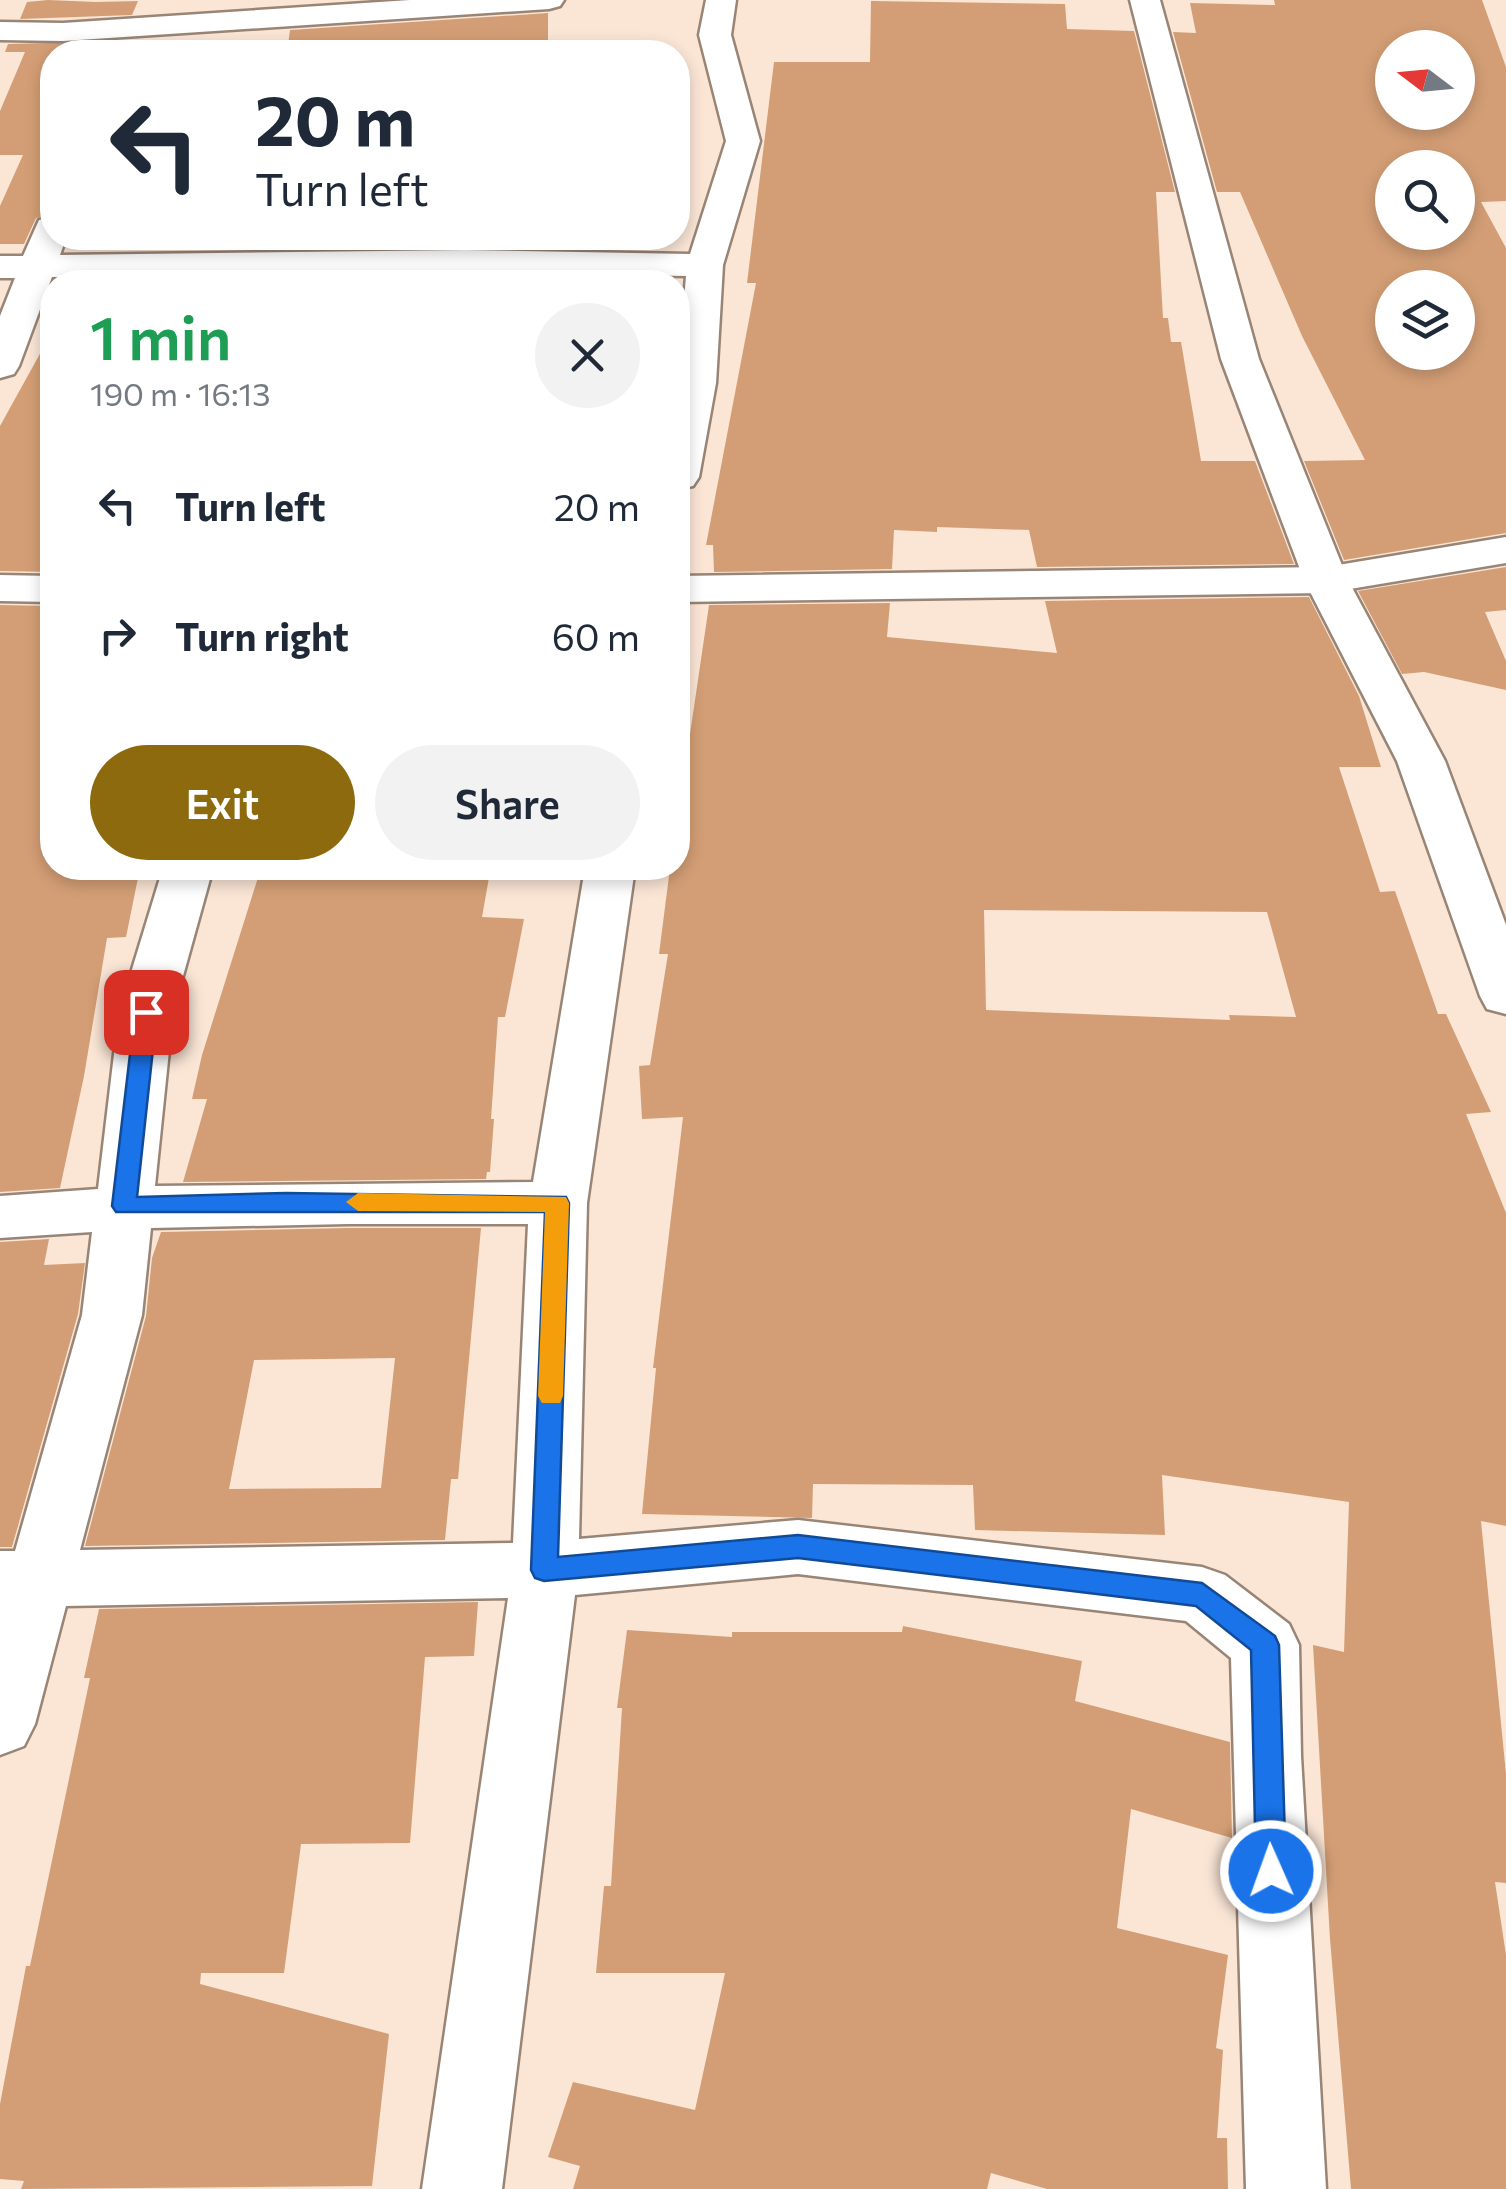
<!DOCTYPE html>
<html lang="en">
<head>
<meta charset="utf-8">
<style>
	:root { --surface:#fff; --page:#f2f2f3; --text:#1f2937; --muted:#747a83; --accent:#8e6a0e }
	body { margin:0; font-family:Commissioner,sans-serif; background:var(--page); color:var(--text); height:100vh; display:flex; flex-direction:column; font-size:38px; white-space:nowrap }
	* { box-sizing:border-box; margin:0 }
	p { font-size:32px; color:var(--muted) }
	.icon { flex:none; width:55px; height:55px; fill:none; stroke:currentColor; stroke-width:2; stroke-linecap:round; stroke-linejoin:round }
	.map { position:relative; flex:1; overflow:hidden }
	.sheet { position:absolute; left:40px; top:270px; width:650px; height:610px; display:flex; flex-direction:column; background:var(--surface); border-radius:40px; box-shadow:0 5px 15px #0003 }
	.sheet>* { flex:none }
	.top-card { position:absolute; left:40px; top:40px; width:650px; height:210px; border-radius:40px; box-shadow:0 5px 15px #0003; background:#fff; color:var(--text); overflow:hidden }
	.needle { width:65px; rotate:286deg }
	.controls { position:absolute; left:1375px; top:30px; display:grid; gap:20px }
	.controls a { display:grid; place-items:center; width:100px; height:100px; border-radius:50%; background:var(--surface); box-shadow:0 5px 15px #0003; font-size:50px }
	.pin { position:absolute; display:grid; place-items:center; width:85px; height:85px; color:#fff; margin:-42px; border-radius:20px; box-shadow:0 5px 15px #0006 }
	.me { position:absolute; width:110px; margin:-55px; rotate:358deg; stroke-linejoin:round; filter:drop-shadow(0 0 8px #0008) }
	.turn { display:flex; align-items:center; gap:35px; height:210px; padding:0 50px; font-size:45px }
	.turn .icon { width:130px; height:130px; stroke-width:2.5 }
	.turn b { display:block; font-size:70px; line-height:85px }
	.round { display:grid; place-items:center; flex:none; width:105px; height:105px; border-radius:52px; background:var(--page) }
	.overview { display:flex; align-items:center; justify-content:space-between; height:170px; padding:0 50px }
	h1 { font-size:60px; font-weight:600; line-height:75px; color:#1e9e55 }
	.cta { display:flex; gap:20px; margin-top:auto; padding:20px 50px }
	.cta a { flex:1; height:115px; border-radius:60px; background:var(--accent); color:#fff; font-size:40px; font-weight:600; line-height:115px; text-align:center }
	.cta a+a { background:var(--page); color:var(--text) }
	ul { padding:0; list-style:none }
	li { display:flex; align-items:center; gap:30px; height:130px; padding:0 50px }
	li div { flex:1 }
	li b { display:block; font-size:38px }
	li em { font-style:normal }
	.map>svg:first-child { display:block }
</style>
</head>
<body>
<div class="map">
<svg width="1506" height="2189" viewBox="0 0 1506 2189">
	<rect width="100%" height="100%" fill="#fbe6d6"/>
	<!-- building -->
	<g fill="#d39e75" fill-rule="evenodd">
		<path d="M 48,0 L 96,2 L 138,1 L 132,15 L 20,19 L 27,2 Z"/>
		<path d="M 1274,0 L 1482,0 L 1506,67 L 1506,201 L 1481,202 L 1506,248 L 1506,533 L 1344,560 L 1304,461 L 1365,460 L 1302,336 L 1240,192 L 1217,192 L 1173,32 L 1196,33 L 1190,3 L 1275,5 ZM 1392,48 L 1458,48 L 1458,112 L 1392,112 ZM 1392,168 L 1458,168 L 1458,232 L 1392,232 ZM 1392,288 L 1458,288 L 1458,352 L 1392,352 Z"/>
		<path d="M 871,1 L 1065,4 L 1067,29 L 1134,31 L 1175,192 L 1156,192 L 1163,318 L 1168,318 L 1171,342 L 1181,342 L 1201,461 L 1255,461 L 1294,564 L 1037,567 L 1029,530 L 937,527 L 937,532 L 894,530 L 892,569 L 714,572 L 713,545 L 706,545 L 756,283 L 747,283 L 774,62 L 870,62 Z"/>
		<path d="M 548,13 L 548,52 L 287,52 L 290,30 Z"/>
		<path d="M 120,41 L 115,52 L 52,52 L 52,214 L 36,218 L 24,244 L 0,244 L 0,206 L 23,155 L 0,155 L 0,111 L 25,52 L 5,52 L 8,44 Z"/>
		<path d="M 52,332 L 52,572 L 0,571 L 0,426 Z"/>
		<path d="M 1506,567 L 1506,610 L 1485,612 L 1506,661 L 1506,690 L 1424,672 L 1402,674 L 1358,591 Z"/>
		<path d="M 1309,597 L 1359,696 L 1381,767 L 1339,767 L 1380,892 L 1395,891 L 1438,1014 L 1446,1014 L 1491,1112 L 1466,1114 L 1506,1213 L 1506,1526 L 1481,1521 L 1506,1774 L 1506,1883 L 1495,1882 L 1506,1955 L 1506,2189 L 1351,2189 L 1330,1939 L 1313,1645 L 1344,1652 L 1349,1502 L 1162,1475 L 1165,1535 L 975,1530 L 973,1485 L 813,1484 L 812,1518 L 642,1514 L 656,1368 L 653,1368 L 683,1117 L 642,1119 L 639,1066 L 650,1065 L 668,954 L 659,954 L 670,868 L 678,868 L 678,816 L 709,605 L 890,603 L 887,637 L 1057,653 L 1045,601 ZM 984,910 L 1267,912 L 1296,1017 L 1229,1015 L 1230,1020 L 986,1010 Z"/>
		<path d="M 0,605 L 52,606 L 52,868 L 140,868 L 126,937 L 107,938 L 84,1076 L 60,1188 L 0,1192 Z"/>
		<path d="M 261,868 L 490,872 L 482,917 L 524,919 L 505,1017 L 498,1017 L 491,1119 L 494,1119 L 490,1172 L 487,1172 L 486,1179 L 183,1182 L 207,1099 L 192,1099 L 202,1055 Z"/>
		<path d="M 348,1228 L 481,1228 L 458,1479 L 451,1479 L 445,1540 L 85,1546 L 146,1316 L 152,1258 L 161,1232 ZM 395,1358 L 381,1488 L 229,1489 L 254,1360 Z"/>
		<path d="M 49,1239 L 44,1265 L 85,1263 L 78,1314 L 12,1547 L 0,1547 L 0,1242 Z"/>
		<path d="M 478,1602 L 474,1656 L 425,1657 L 410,1843 L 301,1844 L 284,1973 L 201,1973 L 200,1984 L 389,2034 L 372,2186 L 21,2189 L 24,2181 L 0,2179 L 0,2104 L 26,1966 L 30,1966 L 90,1678 L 84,1678 L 99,1609 Z"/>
		<path d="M 903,1626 L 1082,1661 L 1075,1701 L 1230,1742 L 1232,1838 L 1131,1809 L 1117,1928 L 1228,1955 L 1216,2048 L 1223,2050 L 1217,2138 L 1227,2138 L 1228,2189 L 1047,2189 L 991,2173 L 987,2189 L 573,2189 L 580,2166 L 548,2157 L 573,2082 L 695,2110 L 725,1973 L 596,1973 L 604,1886 L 611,1886 L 622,1708 L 617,1708 L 627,1630 L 732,1637 L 732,1632 L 902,1632 Z"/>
	</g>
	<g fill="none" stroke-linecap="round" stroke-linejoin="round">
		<defs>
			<g id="minor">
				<path d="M 410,0 L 564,0 L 560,6 L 549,9 L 63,41 L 0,40 L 0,22 L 63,23 Z"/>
				<path d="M 706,0 L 736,0 L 731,35 L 760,141 L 723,265 L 716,383 L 699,477 L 693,486 L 678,489 L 678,372 L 686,276 L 466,272 L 52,277 L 19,366 L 14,374 L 0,378 L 0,316 L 15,278 L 0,278 L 0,256 L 23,256 L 39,220 L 52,217 L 52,238 L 66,238 L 60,255 L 466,250 L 690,254 L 726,141 L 699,35 Z"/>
				<path d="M 1130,0 L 1160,0 L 1259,359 L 1348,580 L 1445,761 L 1506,925 L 1506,1014 L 1487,1009 L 1480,996 L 1397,761 L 1304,580 L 1221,359 Z"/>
				<path d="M 163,868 L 213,868 L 173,1012 L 155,1186 L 533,1182 L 585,868 L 635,868 L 587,1203 L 579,1539 L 798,1520 L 1202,1567 L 1225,1575 L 1289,1624 L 1299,1645 L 1301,1756 L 1326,2189 L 1246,2189 L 1231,1658 L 1186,1621 L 798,1574 L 575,1595 L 502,2189 L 422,2189 L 508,1598 L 66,1606 L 35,1724 L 24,1746 L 0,1755 L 0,1551 L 15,1551 L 82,1315 L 92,1232 L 0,1238 L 0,1196 L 98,1189 L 119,1012 ZM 348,1224 L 528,1224 L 513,1543 L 80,1550 L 142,1315 L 151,1228 Z"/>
			</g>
			<g id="secondary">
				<path d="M 1506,537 L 1506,563 L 1326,593 L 678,602 L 678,576 L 1326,567 Z"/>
				<path d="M 0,575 L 52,576 L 52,602 L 0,601 Z"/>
			</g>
		</defs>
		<!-- minor casing -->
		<use href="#minor" stroke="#988576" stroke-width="5"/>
		<!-- secondary casing -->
		<use href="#secondary" stroke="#988576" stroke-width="5"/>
		<!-- minor -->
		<use href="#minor" fill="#fff" fill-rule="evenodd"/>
		<!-- secondary -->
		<use href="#secondary" fill="#fff" fill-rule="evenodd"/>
	</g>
	<!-- route -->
	<path fill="#1a73e8" stroke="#114b97" stroke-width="2.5" d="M 146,1004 L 157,1012 L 137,1197 L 286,1193 L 566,1197 L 569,1203 L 558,1557 L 798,1535 L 1202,1583 L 1275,1636 L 1279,1645 L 1286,1871 L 1282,1881 L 1271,1885 L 1261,1881 L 1256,1871 L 1251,1650 L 1196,1606 L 798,1558 L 544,1581 L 535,1578 L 531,1570 L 545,1212 L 116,1212 L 112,1206 L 135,1012 Z"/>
	<!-- slow -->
	<path fill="#f59e0b" d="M 358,1193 L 566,1197 L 569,1203 L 563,1396 L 560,1403 L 542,1403 L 538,1396 L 545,1212 L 358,1211 L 346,1202 Z"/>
</svg>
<div class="controls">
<a><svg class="needle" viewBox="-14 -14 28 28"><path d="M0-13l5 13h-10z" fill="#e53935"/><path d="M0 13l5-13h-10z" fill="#747a83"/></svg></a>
<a><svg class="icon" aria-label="search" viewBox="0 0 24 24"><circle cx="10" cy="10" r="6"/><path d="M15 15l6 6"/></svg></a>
<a><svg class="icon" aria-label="layers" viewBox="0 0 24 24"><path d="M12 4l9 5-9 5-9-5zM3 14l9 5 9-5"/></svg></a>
</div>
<div class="pin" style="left:146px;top:1012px;background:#d93025"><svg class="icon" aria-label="arrive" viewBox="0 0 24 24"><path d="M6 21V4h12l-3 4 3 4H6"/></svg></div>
<svg class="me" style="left:1271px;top:1871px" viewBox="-20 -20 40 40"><circle r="17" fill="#1a73e8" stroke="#fff" stroke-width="3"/><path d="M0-11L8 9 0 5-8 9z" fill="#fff"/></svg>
<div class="top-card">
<div class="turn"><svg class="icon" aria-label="left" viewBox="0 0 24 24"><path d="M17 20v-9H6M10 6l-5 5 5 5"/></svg><div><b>20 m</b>Turn left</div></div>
</div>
<section class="sheet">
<div class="overview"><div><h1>1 min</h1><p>190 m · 16:13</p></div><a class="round"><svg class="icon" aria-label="close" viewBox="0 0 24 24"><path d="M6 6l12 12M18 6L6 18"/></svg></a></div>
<ul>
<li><svg class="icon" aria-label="left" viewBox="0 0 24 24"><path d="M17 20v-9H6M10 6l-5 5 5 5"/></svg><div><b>Turn left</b></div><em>20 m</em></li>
<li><svg class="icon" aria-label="right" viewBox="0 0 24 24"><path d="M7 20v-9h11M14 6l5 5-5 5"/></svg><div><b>Turn right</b></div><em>60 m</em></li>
</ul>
<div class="cta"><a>Exit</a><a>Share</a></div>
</section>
</div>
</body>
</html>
